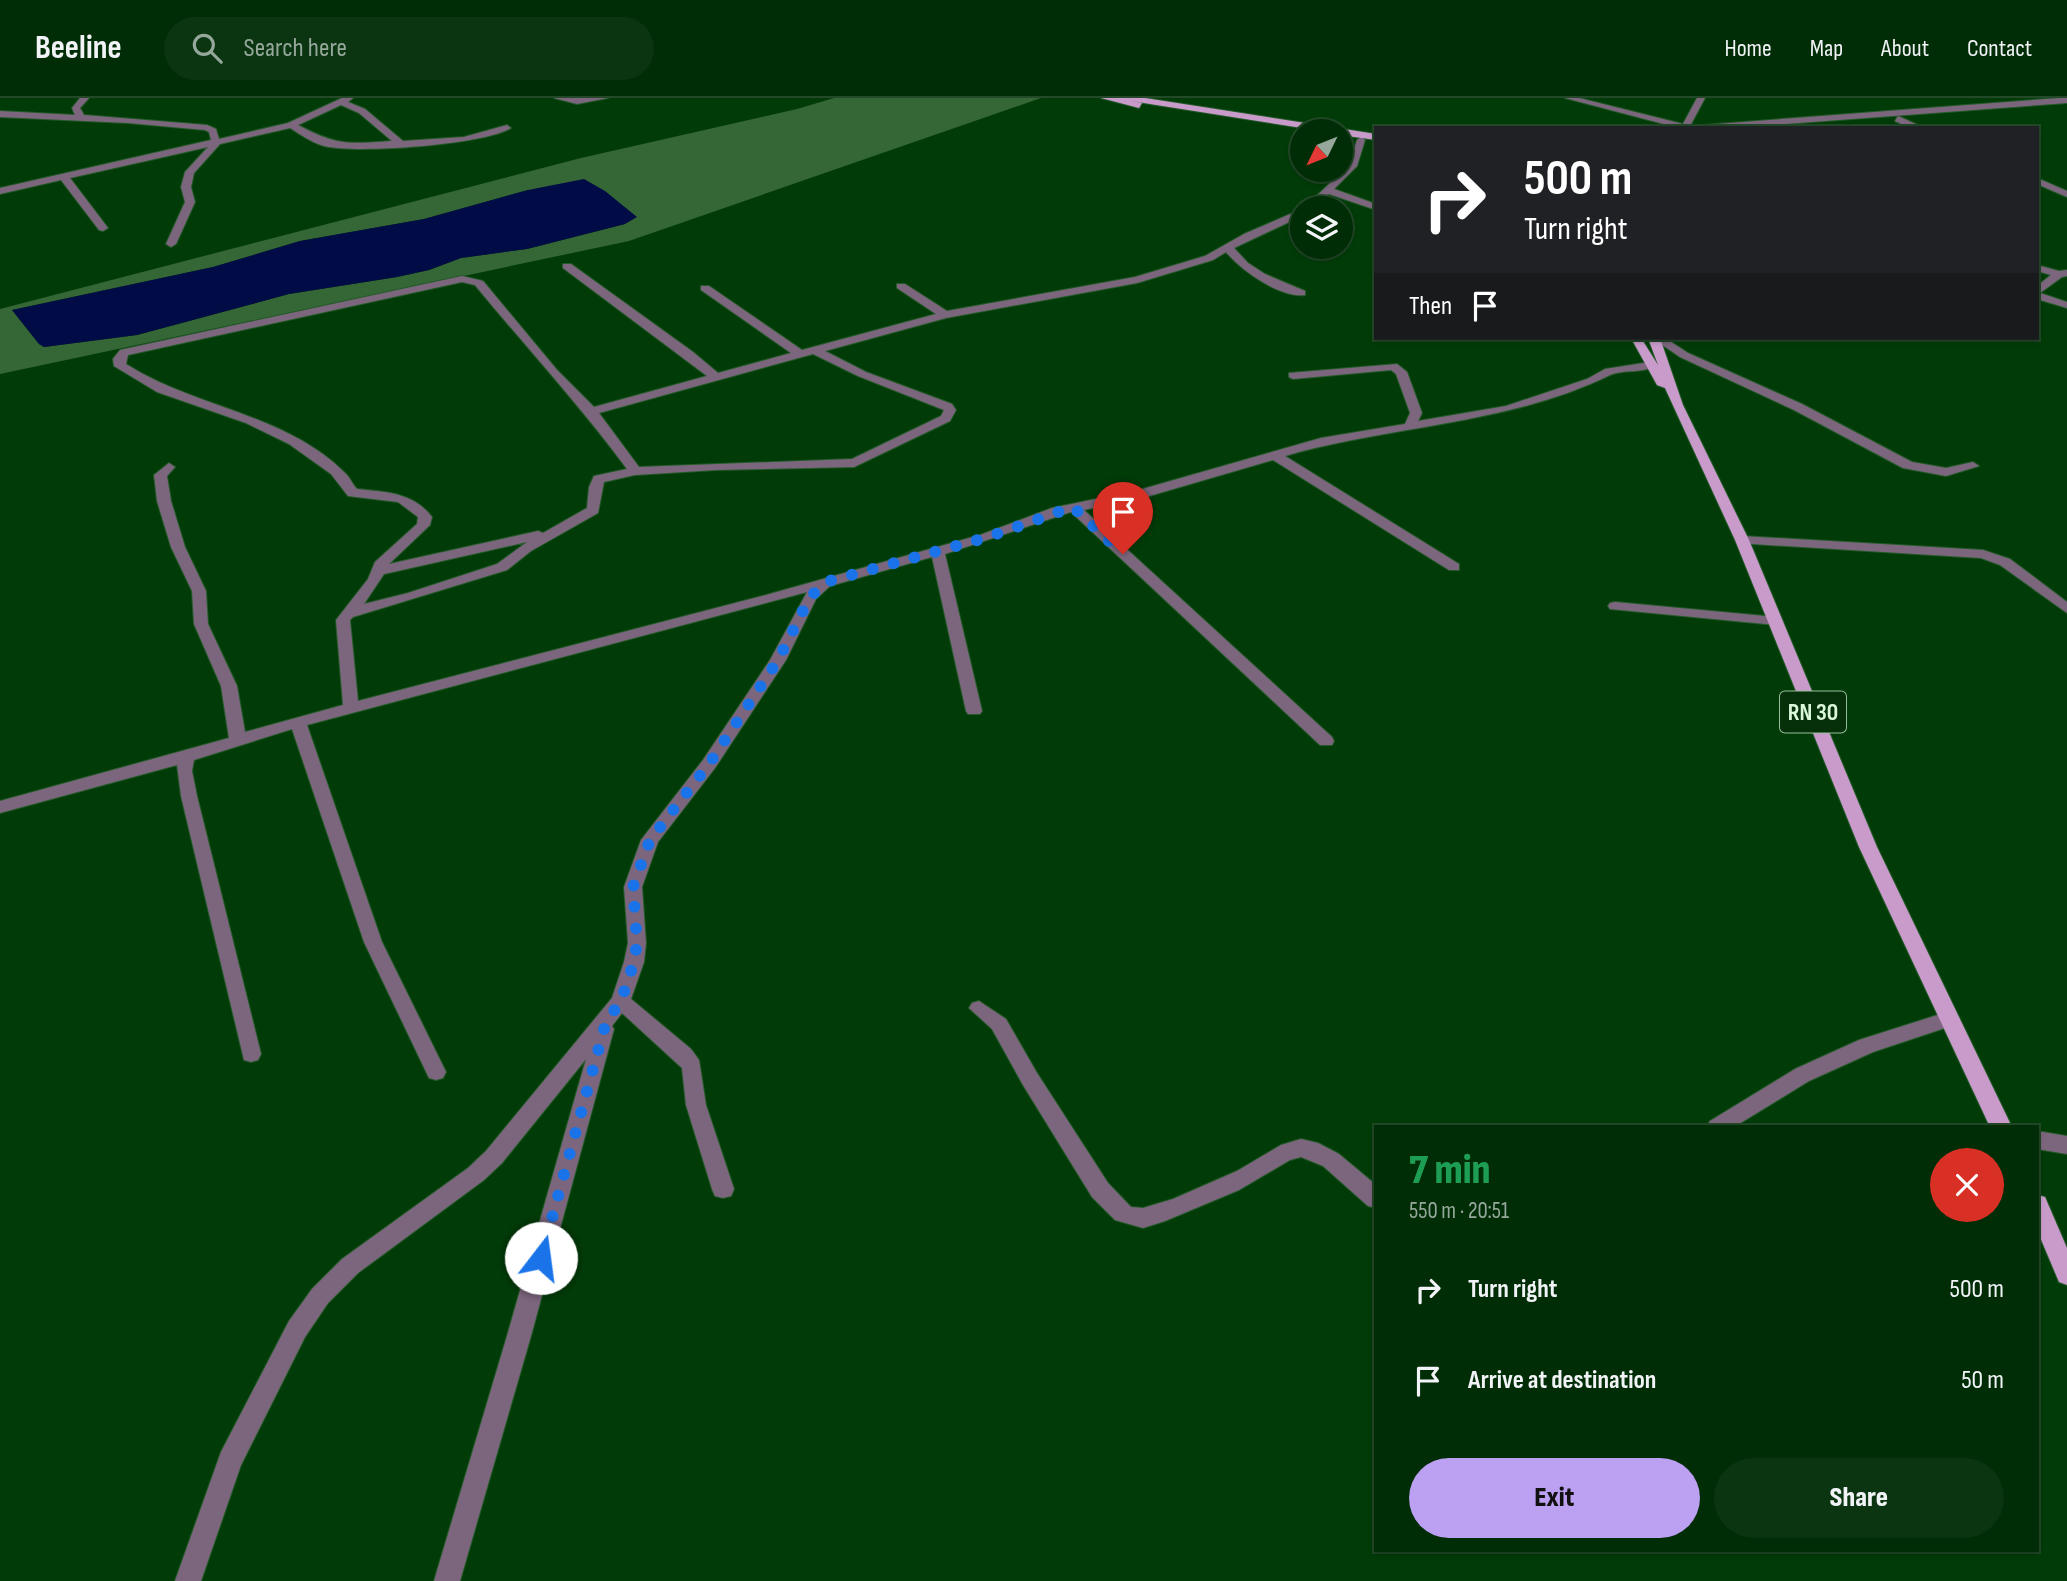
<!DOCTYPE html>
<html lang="en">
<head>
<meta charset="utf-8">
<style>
	:root { --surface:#012d06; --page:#0b3510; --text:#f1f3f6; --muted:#96a89b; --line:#234928; --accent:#bca0f2 }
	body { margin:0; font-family:"Sofia Sans Condensed",sans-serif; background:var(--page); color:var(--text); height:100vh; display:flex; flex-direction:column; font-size:26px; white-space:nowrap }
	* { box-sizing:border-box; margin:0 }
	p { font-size:23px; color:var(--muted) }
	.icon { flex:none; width:38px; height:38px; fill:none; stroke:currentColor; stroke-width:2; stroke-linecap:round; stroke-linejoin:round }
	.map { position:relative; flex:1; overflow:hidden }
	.details { position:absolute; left:1374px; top:1027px; width:665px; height:427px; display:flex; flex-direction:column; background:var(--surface); border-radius:0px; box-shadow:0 2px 5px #0004,0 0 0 2px var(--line) }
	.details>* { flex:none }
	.guide { position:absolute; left:1374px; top:28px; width:665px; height:214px; border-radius:0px; box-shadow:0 2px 5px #0004,0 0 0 2px var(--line); background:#202124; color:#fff; overflow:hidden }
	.needle { width:46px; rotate:227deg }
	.tools { position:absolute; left:1290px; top:21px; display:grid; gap:14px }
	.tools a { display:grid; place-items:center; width:63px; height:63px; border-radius:50%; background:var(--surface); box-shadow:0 2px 5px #0004,0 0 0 2px var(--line); font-size:35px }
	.pin { position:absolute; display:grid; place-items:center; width:60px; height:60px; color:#fff; margin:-72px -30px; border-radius:50% 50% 50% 0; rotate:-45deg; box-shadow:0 0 7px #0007 }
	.pin .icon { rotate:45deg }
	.me { position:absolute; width:77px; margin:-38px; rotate:15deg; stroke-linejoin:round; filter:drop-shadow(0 0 5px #0008) }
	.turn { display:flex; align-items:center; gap:24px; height:147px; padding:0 35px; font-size:32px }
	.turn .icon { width:91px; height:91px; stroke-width:2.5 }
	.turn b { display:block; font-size:49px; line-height:60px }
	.then { display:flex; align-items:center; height:66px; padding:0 35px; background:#0003; gap:14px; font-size:26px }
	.round { display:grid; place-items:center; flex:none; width:74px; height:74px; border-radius:37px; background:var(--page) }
	.headline { display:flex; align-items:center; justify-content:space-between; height:119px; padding:0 35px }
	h1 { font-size:42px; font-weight:800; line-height:52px; color:#1e9e55 }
	.button { display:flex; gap:14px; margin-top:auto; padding:14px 35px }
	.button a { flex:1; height:80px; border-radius:42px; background:var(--accent); color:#111; font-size:28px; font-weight:800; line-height:80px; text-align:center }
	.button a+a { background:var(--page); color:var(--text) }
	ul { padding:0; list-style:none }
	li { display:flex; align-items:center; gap:21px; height:91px; padding:0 35px }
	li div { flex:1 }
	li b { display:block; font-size:26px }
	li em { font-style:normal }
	header { display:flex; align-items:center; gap:42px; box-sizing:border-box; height:98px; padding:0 35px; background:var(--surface); border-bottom:2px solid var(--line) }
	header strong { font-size:33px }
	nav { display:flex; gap:38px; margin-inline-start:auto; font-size:24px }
	.search { width:490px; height:63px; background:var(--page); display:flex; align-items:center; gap:18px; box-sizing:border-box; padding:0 24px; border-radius:38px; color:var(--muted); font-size:26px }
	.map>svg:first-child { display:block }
</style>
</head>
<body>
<header>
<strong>Beeline</strong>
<div class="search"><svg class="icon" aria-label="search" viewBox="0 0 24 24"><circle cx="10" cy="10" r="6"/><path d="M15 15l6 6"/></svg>Search here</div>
<nav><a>Home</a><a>Map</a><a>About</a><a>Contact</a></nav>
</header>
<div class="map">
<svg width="2067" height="1483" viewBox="0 0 2067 1483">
	<rect width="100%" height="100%" fill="#013c08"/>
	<!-- green -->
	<path fill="#356636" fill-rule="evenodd" d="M 834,0 L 1041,0 L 629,143 L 0,276 L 0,211 L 581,60 L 797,11 ZM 528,92 L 625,126 L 527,151 L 461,160 L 429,172 L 397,179 L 289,196 L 137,237 L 44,249 L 39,246 L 12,212 L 213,169 L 300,143 L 424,121 Z"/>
	<!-- water -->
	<path fill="#010c47" d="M 584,81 L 605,93 L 637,119 L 625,126 L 527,151 L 461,160 L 429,172 L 397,179 L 289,196 L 137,237 L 44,249 L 39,246 L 12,212 L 213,169 L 300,143 L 424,121 L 528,92 Z"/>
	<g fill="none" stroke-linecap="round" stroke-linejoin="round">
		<defs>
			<g id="minor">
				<path d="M 80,0 L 89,0 L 80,10 L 84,17 L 207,27 L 216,31 L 219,41 L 288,25 L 342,0 L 353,0 L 348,4 L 365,11 L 403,43 L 464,39 L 507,27 L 511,30 C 484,47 356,56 324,48 C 312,45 300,36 290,30 L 220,46 L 194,75 L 191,89 L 195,104 L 176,146 L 171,149 L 166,146 L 185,104 L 181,89 L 185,74 L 208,49 L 70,80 L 108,130 L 103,133 L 99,132 L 61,82 L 0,96 L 0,90 L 211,42 L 209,34 L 205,32 L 128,25 L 0,19 L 0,13 L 75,17 L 72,10 ZM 341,7 L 359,15 L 392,43 C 349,46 337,48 298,27 Z"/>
				<path d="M 554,0 L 608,0 L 577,6 Z"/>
				<path d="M 1565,0 L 1579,0 L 1683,26 L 1697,0 L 1705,0 L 1690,28 L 2060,0 L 2067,0 L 2067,5 L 1731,30 L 1679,30 Z"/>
				<path d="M 1898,18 L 1920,28 L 1921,30 L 1910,30 L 1895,23 Z"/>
				<path d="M 1361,39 L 1365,42 L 1357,68 L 1334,91 L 1376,106 L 1376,112 L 1329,96 L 1315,110 L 1304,110 L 1349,67 L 1357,42 Z"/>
				<path d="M 2037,80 L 2067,93 L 2067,99 L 2037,86 Z"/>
				<path d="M 1302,111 L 1302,118 L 1234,150 L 1248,165 L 1265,176 L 1305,193 L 1305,197 C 1280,200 1242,173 1226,154 L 1213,162 L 1137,185 L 946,220 L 825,253 L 866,274 L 952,306 L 956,312 L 950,323 L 854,369 L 716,372 L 635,377 L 604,384 L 598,415 L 531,453 L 507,472 L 353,519 L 350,522 L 358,603 L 766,497 L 980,437 L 1052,410 L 1139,392 L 1321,340 L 1405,326 L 1410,315 L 1396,276 L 1391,272 L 1293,281 L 1289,279 L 1289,275 L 1397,266 L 1407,274 L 1422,315 L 1418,323 L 1506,308 L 1587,281 L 1605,271 L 1650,264 L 1656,267 C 1644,276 1624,271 1610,277 C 1508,327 1393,327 1285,358 L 1459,466 L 1459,472 L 1449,472 L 1273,362 L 1146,399 L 1084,412 L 1332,639 L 1334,643 L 1332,647 L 1320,647 L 1071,414 L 945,456 L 982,613 L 980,616 L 968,616 L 966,613 L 932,459 L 830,488 L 816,501 L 786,562 L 715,670 L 658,744 L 642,789 L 646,845 L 644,864 L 631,901 L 691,951 L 699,962 L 706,1007 L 734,1091 L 731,1098 L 723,1100 L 715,1098 L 712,1091 L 686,1007 L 682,970 L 622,915 L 612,928 L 614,931 L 531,1238 L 460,1483 L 434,1483 L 507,1238 L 586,961 L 502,1065 L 484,1082 L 358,1175 L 328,1205 L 305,1239 L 241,1367 L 201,1483 L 175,1483 L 221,1354 L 289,1223 L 312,1191 L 342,1161 L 468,1070 L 486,1053 L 612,900 L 624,864 L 628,845 L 624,789 L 641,742 L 703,662 L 770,562 L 807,494 L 307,627 L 382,844 L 446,974 L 443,980 L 436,982 L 429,980 L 364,844 L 292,631 L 194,662 L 192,673 L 197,698 L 261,956 L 258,962 L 251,964 L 244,962 L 181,698 L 177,667 L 0,715 L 0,703 L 229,640 L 221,588 L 194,526 L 192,493 L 171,449 L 157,403 L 154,377 L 169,365 L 175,369 L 167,378 L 171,403 L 185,449 L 206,493 L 208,526 L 237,588 L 245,634 L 343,607 L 336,522 L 368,481 L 375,464 L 417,426 L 418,419 L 398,404 L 348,398 L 331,376 L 289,346 L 246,325 L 157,294 L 114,268 L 113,261 L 120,252 L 462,178 L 483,183 L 557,272 L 594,309 L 707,278 L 563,170 L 563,166 L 571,166 L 693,254 L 718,275 L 791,255 L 701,192 L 701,188 L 709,188 L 802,252 L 936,216 L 897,190 L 897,186 L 905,186 L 947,213 L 1135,179 L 1205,158 L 1244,136 ZM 462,184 L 475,187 C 526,249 580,307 627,371 L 594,378 L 589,389 L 587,410 L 543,435 L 538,433 L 389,466 L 430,427 L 432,419 C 413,394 385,394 357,391 C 352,386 350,379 344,374 C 284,315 195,310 126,266 L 128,257 ZM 813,256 L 858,278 L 944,312 L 941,318 L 852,361 L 639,369 L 599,315 ZM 527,444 L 497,466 L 408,495 L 364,506 L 384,476 Z"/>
				<path d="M 2037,167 L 2059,173 L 2067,172 L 2067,178 L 2062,179 L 2040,195 L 2067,204 L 2067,210 L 2037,201 L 2037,188 L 2051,177 L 2037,173 Z"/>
				<path d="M 1652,240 L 1665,240 L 1688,255 L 1802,306 L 1912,364 L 1946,370 L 1973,364 L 1979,368 L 1946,378 L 1903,370 L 1794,312 L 1680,259 Z"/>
				<path d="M 1742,438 L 1983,452 L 2010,461 L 2067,504 L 2067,515 L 2000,467 L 1981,460 L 1737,445 L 1735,442 Z"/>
				<path d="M 1615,504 L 1776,519 L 1783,523 L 1776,527 L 1610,511 L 1608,508 L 1610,505 Z"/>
				<path d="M 979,903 L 1006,921 L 1037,975 L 1108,1085 L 1131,1109 L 1143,1110 L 1173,1101 L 1237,1073 L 1281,1047 L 1301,1041 L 1318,1045 L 1339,1056 L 1376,1087 L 1376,1110 L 1368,1108 L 1323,1068 L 1301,1059 L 1290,1062 L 1239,1092 L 1165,1123 L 1143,1130 L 1115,1122 L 1092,1099 L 1023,987 L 992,931 L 969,910 L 972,905 Z"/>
				<path d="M 1950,913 L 1957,916 L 1960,921 L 1957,926 L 1873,954 L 1809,983 L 1734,1029 L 1706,1029 L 1710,1023 L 1795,971 L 1859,942 Z"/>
				<path d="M 2037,1033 L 2067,1038 L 2067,1056 L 2037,1051 Z"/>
			</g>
			<g id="major">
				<path d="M 1101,0 L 1145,0 L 1376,36 L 1376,42 L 1340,37 L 1340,33 L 1321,33 L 1131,3 L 1142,5 L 1139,10 Z"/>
				<path d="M 1631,240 L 1641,240 L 1658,267 L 1648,240 L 1660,240 L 1683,307 L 1749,442 L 1877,749 L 2012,1029 L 1990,1029 L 1859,749 L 1735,442 L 1665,290 L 1657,287 Z"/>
				<path d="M 2037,1097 L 2045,1099 L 2067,1150 L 2067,1187 L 2059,1184 L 2037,1132 Z"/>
			</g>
		</defs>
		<!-- minor casing -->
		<use href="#minor" stroke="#245a29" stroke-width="2"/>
		<!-- major casing -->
		<use href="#major" stroke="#245a29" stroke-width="2"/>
		<!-- minor -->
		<use href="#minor" fill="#7c667e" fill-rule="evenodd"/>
		<!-- major -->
		<use href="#major" fill="#c89bcb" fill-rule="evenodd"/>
	</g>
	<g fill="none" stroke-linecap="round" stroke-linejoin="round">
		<!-- route -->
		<path stroke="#1a73e8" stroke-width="12" stroke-dasharray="0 21.6" d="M 541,1160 L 606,924 L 621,903 L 634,864 L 637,845 L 633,789 L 650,742 L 709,666 L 778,562 L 810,499 L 826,484 L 985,440 L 1073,409 L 1123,456"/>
	</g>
	<g text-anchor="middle" stroke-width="6" stroke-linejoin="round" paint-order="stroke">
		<!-- shield labels -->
		<rect fill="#053009" stroke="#9abb9b" stroke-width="2" x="1780" y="593.5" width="66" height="41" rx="5"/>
		<g font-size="24" font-weight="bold" fill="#daf7d9">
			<text x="1813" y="622">RN 30</text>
		</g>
	</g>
</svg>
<div class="tools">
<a><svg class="needle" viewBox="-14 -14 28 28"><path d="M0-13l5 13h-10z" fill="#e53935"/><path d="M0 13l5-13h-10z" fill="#96a89b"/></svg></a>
<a><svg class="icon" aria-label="layers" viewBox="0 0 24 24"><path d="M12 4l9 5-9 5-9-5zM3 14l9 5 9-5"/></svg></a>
</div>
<div class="pin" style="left:1123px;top:456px;background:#d93025"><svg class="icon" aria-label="arrive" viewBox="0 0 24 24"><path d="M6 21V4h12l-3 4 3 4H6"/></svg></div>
<svg class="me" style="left:541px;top:1160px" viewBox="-20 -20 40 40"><circle r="19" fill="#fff"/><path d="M0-13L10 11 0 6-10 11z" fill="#1a73e8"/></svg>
<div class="guide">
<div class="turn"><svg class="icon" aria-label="right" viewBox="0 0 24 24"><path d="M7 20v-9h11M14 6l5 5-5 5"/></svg><div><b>500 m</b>Turn right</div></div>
<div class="then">Then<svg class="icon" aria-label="arrive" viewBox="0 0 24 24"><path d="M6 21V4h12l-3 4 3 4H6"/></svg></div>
</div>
<section class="details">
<div class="headline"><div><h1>7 min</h1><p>550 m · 20:51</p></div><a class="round" style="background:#d93025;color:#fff"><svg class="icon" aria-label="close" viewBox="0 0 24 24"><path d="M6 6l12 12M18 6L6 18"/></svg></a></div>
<ul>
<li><svg class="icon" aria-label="right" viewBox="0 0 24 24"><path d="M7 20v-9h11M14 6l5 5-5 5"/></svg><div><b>Turn right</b></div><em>500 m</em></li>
<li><svg class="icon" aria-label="arrive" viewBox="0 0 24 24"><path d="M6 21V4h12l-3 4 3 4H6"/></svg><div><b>Arrive at destination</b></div><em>50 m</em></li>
</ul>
<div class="button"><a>Exit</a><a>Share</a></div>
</section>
</div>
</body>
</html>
